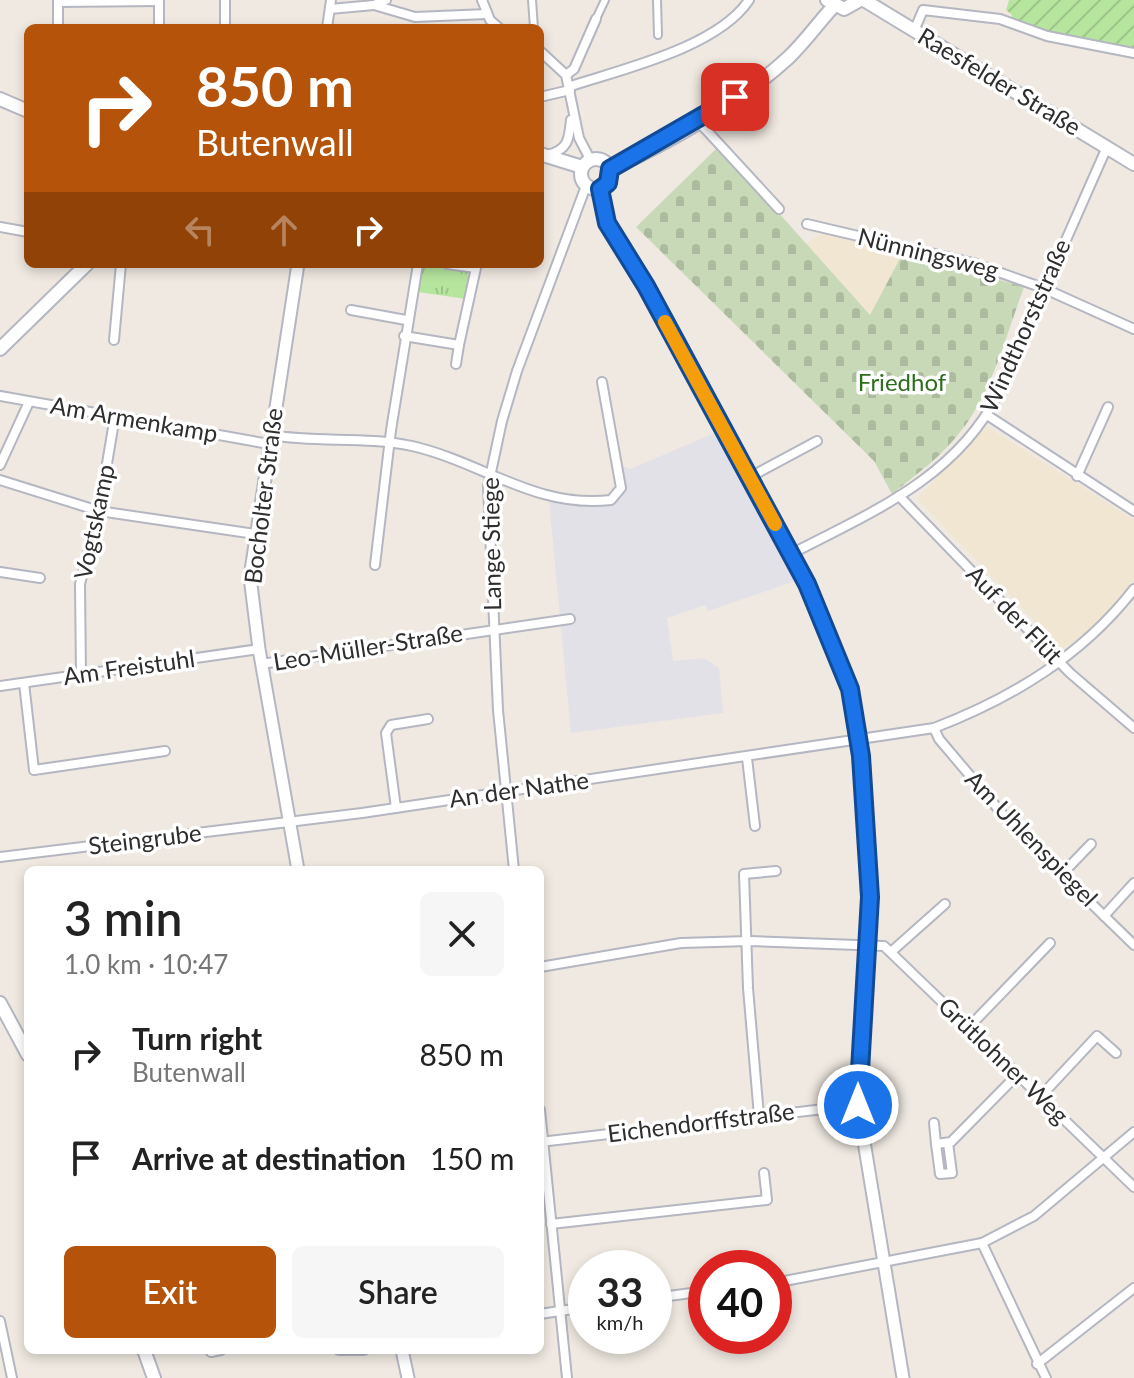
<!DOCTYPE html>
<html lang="en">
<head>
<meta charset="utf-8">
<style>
	:root { --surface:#fff; --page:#f6f6f6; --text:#222; --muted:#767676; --accent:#b45309 }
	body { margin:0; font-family:Lato,sans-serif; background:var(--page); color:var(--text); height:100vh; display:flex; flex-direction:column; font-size:30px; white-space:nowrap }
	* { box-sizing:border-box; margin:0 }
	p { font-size:26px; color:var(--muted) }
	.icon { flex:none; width:44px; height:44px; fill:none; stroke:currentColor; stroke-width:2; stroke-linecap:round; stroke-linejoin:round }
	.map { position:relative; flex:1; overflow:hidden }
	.panel { position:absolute; left:24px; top:866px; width:520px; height:488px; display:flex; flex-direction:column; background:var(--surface); border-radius:12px; box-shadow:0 4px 12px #0003 }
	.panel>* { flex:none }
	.guide { position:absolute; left:24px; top:24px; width:520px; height:244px; border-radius:12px; box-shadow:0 4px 12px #0003; background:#b45309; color:#fff; overflow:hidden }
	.speed { position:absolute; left:568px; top:1250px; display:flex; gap:16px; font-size:40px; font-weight:700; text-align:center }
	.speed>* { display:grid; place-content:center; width:104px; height:104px; border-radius:50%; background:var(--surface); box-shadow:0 4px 12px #0003; line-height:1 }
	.speed small { font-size:20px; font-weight:400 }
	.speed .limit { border:12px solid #d22; background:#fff; color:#111 }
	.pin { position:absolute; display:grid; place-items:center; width:68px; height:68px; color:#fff; margin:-34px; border-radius:16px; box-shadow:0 4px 12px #0006 }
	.me { position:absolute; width:88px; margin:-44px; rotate:0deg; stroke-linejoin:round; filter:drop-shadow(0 0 6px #0008) }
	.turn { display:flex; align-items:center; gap:28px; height:168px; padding:0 40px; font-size:36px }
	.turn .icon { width:104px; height:104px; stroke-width:2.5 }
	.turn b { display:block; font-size:56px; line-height:68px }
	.lanes { display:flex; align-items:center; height:76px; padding:0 40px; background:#0003; justify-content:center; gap:40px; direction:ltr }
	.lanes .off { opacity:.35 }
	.round { display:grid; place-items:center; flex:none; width:84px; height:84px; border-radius:12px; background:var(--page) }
	.headline { display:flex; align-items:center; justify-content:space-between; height:136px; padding:0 40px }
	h1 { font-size:48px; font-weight:600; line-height:60px }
	.primary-button { display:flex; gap:16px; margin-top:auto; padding:16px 40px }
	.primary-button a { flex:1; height:92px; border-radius:12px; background:var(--accent); color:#fff; font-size:32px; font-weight:600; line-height:92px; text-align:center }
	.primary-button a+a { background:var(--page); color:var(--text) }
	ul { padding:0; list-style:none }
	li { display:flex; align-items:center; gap:24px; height:104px; padding:0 40px }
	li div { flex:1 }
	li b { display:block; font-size:30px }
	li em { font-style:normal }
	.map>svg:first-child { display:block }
</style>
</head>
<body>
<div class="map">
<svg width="1134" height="1378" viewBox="0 0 1134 1378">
	<defs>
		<pattern id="grass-tufts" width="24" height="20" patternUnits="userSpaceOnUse" patternTransform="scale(2)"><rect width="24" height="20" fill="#b6e59e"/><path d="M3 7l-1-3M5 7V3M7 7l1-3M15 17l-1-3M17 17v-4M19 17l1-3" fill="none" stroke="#9dc588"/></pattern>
		<pattern id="cemetery-stones" width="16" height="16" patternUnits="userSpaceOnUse" patternTransform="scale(2)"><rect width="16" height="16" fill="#c8d9b8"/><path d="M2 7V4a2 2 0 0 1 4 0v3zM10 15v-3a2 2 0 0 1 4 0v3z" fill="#acbb9e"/></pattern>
		<pattern id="garden-furrows" width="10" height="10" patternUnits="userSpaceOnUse" patternTransform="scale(2)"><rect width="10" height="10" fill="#b6e59e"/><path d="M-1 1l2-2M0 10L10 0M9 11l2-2" fill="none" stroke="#9dc588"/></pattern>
	</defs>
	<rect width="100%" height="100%" fill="#efe9e1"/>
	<!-- industrial -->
	<path fill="#e3e1e8" d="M 715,433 L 795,581 L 708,611 L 705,605 L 667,618 L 673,661 L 704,658 L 719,668 L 723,713 L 571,733 L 549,500 L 592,506 L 615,503 L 626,487 L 622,466 L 630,469 Z"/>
	<!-- education -->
	<g fill="#f0e6d1">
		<path d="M 823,234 L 903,253 L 870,315 L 804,244 Z"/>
		<path d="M 987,427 L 1134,520 L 1134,580 L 1101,621 L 1062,650 L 917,498 Z"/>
	</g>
	<!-- grass -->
	<path fill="url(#grass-tufts)" d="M 429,264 L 469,270 L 466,299 L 418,292 L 421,270 Z"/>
	<!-- cemetery -->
	<path fill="url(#cemetery-stones)" d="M 716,149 L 768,201 L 870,315 L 903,253 L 1024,287 C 1006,335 993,390 961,431 C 942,456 917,474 892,494 L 874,461 L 636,227 Z"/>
	<!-- garden -->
	<path fill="url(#garden-furrows)" d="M 1009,0 L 1134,0 L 1134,51 L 1046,33 L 1011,20 L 1012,15 L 1006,10 Z"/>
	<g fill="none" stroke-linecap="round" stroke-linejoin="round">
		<defs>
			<g id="pedestrian">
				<path d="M 532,0 L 534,28"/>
				<path d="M 657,0 L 658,35"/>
				<path d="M 596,19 L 605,0"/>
			</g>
			<g id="minor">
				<path d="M 58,0 L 58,28"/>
				<path d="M 225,0 L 225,28"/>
				<path d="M 482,0 L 490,20 L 499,28"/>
				<path d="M 58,2 L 159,1"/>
				<path d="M 374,5 L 415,17 L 487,14"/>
				<path d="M 330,9 L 374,5 L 386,0"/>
				<path d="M 159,28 L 159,0"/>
				<path d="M 327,28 L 331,0"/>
				<path d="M 914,31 L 923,10 L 1000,19 L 1047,36 L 1134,53"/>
				<path d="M 540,51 L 566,75 L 579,138 L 590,159"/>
				<path d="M 566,75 L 574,69 L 596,19"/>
				<path d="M 571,86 C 623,69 718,47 749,0"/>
				<path d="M 540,97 L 570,90"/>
				<path d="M 698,121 L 779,209"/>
				<path d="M 547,155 C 568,150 569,140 571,120"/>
				<path d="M 807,224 L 973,263 L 1043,288 L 1134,329"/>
				<path d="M 0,227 L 28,232"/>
				<path d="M 351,310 L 406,320"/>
				<path d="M 404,336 L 459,345 L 476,268 L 447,264"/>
				<path d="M 114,340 L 121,264"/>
				<path d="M 456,364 L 459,345"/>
				<path d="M 0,396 L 269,444"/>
				<path d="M 987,415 L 1134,511"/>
				<path d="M 271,435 C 317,443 365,436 412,446 C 482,462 536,509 611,500 L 621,488 L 602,382"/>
				<path d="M 0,465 L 29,402"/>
				<path d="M 1077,476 L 1108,407"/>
				<path d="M 750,477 L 817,441"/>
				<path d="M 0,480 L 99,511 L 255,534"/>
				<path d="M 899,496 L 1070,673 L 1134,728"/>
				<path d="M 791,554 C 870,513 956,478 998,394 L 1107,147"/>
				<path d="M 375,565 L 391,430 L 418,264"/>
				<path d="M 0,572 L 40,578"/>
				<path d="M 261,664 L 570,619"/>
				<path d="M 81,675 L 80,584 L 99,511 L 115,416"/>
				<path d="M 24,683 L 34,770 L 165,751"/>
				<path d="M 0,686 L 259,649"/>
				<path d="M 934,728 L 939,739 L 1016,830 L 1134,945"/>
				<path d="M 747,758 L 755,826"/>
				<path d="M 396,808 L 386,733 L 391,725 L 428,719"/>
				<path d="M 0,857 L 362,813 L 934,728 C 1012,698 1082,656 1134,589"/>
				<path d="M 514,870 L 498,710 L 488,486 L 502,421 L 517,371 L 586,186"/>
				<path d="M 1062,874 L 1091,844"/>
				<path d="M 1104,916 L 1134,883"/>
				<path d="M 891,952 L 945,904"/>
				<path d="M 540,967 L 681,943 L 749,941 L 884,946 L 1134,1187"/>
				<path d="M 969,1027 L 1050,943"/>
				<path d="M 1040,1097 L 1097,1036 L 1116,1053"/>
				<path d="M 540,1110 L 567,1378"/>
				<path d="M 759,1116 L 748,988 L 744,874 L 776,871"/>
				<path d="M 934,1123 L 936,1144 L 951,1142 L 1017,1075"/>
				<path d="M 540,1142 L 858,1105"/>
				<path d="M 936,1144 L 940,1174 L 952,1173 L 948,1143"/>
				<path d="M 551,1224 L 767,1200 L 764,1173"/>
				<path d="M 982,1243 L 1046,1378"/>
				<path d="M 774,1283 L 982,1243 L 1034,1216 L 1134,1132"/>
				<path d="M 654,1298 L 706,1291"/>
				<path d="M 540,1314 L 586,1307"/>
				<path d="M 0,1321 L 12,1378"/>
				<path d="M 339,1350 L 364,1350"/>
				<path d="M 211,1352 L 221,1350"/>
				<path d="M 1037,1364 L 1134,1288"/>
			</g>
			<g id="tertiary">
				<path d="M 600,189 L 607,223 L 647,289 L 807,584 L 850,689 L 861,756 L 870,897 L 858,1105 L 903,1378"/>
				<path d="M 298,264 L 250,577 L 259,649 L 298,870"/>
				<path d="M 402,1350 L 408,1378"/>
			</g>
			<g id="secondary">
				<path d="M 827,0 L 844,9 L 860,0"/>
				<path d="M 864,0 L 1134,164"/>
				<path d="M 0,99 L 28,111"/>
				<path d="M 540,154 L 582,167"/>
				<circle cx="596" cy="174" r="15"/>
				<path d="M 610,169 C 669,143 741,101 788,58 C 805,42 818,23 833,7"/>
				<path d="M 0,349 L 87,264"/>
				<path d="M 0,1003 L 28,1055"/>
				<path d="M 144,1350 L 154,1378"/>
			</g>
		</defs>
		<!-- pedestrian casing -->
		<use href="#pedestrian" stroke="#b4b7c1" stroke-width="10"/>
		<!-- minor casing -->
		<use href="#minor" stroke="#b4b7c1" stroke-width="12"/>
		<!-- tertiary casing -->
		<use href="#tertiary" stroke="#b4b7c1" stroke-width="15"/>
		<!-- secondary casing -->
		<use href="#secondary" stroke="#b4b7c1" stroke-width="16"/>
		<!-- pedestrian -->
		<use href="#pedestrian" stroke="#fff" stroke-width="6"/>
		<!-- minor -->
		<use href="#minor" stroke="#fff" stroke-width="8"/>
		<!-- tertiary -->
		<use href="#tertiary" stroke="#fff" stroke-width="11"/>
		<!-- secondary -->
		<use href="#secondary" stroke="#fff" stroke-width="12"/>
	</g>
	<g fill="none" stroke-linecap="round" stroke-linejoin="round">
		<defs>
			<path id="route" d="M 735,97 L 610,169 L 608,183 L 600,189 L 607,223 L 646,286 L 807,584 L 850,689 L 861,756 L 870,897 L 858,1105"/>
		</defs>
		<!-- route casing -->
		<use href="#route" stroke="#114b97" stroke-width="20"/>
		<!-- route -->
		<use href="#route" stroke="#1a73e8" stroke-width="14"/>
		<!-- slow -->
		<path stroke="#f59e0b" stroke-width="14" d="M 665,322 L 775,524"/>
	</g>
	<g text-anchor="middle" stroke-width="7" stroke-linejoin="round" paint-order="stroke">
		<!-- street labels -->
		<g font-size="24" fill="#2e2e2e" stroke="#fff">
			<text transform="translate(999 82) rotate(31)" y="8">Raesfelder Straße</text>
			<text transform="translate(928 254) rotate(14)" y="8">Nünningsweg</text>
			<text transform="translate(1026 326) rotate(-66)" y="8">Windthorststraße</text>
			<text transform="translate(134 420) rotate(10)" y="8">Am Armenkamp</text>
			<text transform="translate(264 496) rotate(-83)" y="8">Bocholter Straße</text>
			<text transform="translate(95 522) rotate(-78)" y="8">Vogtskamp</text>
			<text transform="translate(492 544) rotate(-91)" y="8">Lange Stiege</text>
			<text transform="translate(1014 615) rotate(46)" y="8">Auf der Flüt</text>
			<text transform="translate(368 648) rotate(-9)" y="8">Leo-Müller-Straße</text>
			<text transform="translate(129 668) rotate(-8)" y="8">Am Freistuhl</text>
			<text transform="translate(519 790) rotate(-8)" y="8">An der Nathe</text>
			<text transform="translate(1031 839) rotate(46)" y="8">Am Uhlenspiegel</text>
			<text transform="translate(145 840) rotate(-7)" y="8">Steingrube</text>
			<text transform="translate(1003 1061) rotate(44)" y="8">Grütlohner Weg</text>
			<text transform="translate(701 1123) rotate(-7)" y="8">Eichendorffstraße</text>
		</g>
		<!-- park labels -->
		<g font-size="24" fill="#2c6e1b" stroke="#fff">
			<text x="902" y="391">Friedhof</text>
		</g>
	</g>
</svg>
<div class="speed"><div>33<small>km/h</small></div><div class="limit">40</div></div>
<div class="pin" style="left:735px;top:97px;background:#d93025"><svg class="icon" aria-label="arrive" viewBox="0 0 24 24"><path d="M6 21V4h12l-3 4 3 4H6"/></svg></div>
<svg class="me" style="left:858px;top:1105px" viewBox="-20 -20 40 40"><circle r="17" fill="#1a73e8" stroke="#fff" stroke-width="3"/><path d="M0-11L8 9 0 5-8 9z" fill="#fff"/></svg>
<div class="guide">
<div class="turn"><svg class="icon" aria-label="right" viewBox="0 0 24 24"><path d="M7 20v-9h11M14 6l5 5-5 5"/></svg><div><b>850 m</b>Butenwall</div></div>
<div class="lanes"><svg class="icon off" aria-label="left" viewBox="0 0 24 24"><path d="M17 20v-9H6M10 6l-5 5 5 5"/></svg><svg class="icon off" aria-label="ahead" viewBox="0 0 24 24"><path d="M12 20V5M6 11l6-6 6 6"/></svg><svg class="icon" aria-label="right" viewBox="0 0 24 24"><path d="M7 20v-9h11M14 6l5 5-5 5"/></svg></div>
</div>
<section class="panel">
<div class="headline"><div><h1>3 min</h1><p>1.0 km · 10:47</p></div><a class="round"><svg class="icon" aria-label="close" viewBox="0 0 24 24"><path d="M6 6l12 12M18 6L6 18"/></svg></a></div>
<ul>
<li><svg class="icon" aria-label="right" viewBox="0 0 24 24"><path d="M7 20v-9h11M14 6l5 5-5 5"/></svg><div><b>Turn right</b><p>Butenwall</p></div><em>850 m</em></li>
<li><svg class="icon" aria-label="arrive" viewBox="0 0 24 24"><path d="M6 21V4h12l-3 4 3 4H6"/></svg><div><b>Arrive at destination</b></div><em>150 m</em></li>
</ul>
<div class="primary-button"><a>Exit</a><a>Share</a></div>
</section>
</div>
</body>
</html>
